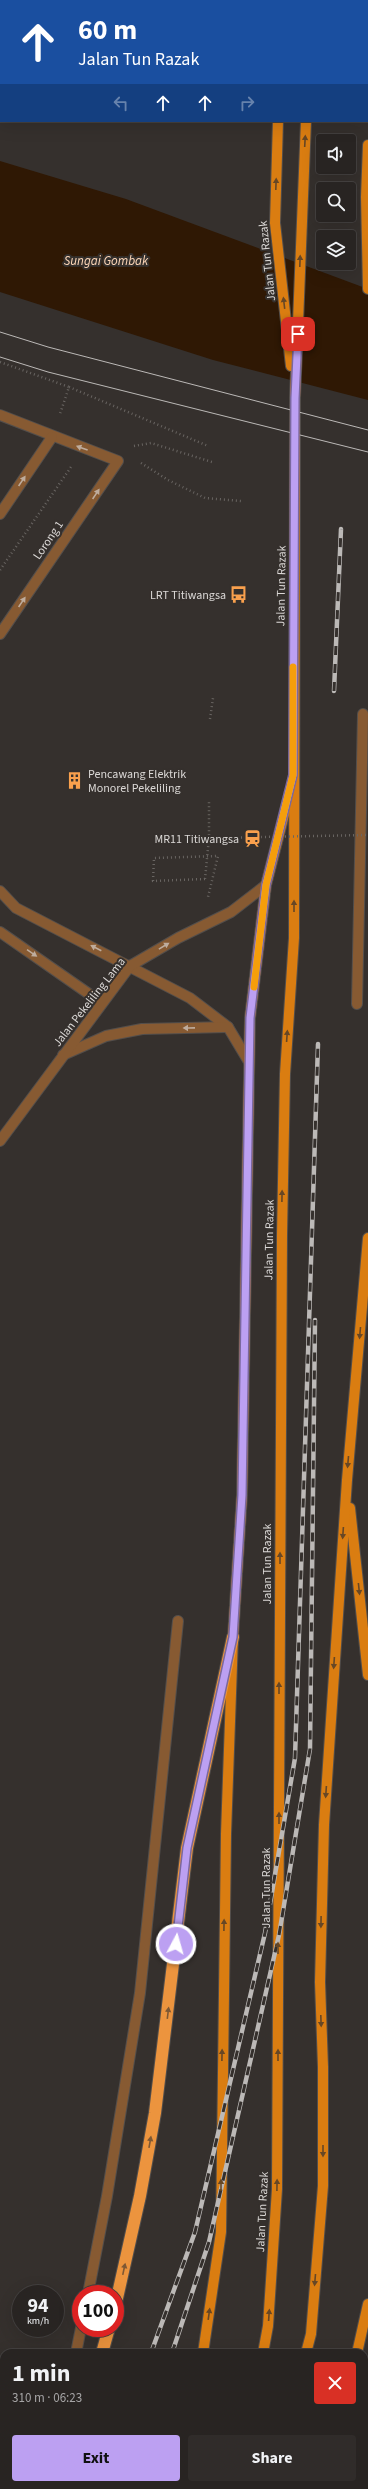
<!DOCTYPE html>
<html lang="en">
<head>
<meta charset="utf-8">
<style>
	:root { --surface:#282422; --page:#302c2a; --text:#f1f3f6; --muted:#a5a4a5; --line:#444140; --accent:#bca0f2 }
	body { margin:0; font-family:"Source Sans 3",sans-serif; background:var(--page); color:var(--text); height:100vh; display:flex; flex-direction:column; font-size:15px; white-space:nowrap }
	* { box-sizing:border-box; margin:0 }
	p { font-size:13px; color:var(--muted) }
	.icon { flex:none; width:22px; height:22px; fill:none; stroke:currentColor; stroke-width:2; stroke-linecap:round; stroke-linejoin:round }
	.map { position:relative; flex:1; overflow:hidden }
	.details { position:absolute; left:0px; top:2349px; width:368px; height:140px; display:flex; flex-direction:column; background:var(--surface); border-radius:12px 12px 0 0; box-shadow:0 4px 16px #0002,0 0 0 1px var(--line) }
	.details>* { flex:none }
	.hud { position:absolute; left:0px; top:0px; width:368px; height:122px; box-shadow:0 4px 16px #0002,0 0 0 1px var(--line); background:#1a4fa0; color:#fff; overflow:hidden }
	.fabs { position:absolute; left:316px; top:134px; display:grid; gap:8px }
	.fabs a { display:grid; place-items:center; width:40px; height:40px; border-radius:4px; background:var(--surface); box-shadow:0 4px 16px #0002,0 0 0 1px var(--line); font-size:20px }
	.speed { position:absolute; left:12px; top:2285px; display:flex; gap:8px; font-size:20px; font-weight:700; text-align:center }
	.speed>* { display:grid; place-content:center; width:52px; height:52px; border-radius:50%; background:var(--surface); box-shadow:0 4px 16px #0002,0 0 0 1px var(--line); line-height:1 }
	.speed small { font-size:10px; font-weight:400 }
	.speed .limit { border:6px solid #d22; background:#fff; color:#111 }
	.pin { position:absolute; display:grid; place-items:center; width:34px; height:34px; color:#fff; margin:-17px; border-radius:8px; box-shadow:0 2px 6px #0006 }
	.me { position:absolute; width:44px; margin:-22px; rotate:6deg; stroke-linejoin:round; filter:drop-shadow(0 0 3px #0008) }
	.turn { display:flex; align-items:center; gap:14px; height:84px; padding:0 12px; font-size:18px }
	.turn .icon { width:52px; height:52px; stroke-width:2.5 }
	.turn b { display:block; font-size:28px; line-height:34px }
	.lanes { display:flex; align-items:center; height:38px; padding:0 12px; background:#0003; justify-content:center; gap:20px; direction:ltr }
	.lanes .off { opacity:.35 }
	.round { display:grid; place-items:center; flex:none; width:42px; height:42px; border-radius:4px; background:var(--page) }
	.summary { display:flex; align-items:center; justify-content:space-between; height:68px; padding:0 12px }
	h1 { font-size:24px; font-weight:700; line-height:30px }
	.button { display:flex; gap:8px; margin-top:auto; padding:8px 12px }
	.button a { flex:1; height:46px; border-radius:4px; background:var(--accent); color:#111; font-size:16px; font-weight:700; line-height:46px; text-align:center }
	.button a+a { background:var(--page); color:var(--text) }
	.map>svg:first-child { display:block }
</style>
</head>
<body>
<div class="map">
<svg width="368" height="2489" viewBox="0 0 368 2489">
	<rect width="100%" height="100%" fill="#35302d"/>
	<!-- built -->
	<path fill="#423831" d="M 145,0 L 264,0 L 264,1 Z"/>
	<!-- water -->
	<path fill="#2f1804" d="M 0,161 L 126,199 L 368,289 L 368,400 L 213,360 L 0,292 Z"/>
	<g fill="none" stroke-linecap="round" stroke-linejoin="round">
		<defs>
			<g id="minor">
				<path d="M 135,1 L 135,0"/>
				<path d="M 0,21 L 1,22"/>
				<path d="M 0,415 L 118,461 L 0,634"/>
				<path d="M 0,514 L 52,437"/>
				<path d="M 0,891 L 16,908 L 190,998 L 228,1027 L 249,1062"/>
				<path d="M 0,932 L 102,1003"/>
				<path d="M 357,1004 L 363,714"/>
				<path d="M 63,1055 L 106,1036 L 142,1029 L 228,1027"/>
				<path d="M 0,1141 L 130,966 L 178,938 L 231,912 L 266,885"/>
				<path d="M 88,2294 L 107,2196 L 140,1993 L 178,1621"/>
				<path d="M 76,2353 L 81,2328"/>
				<path d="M 27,2489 L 31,2485"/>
			</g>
			<g id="major">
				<path d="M 281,1 L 281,0"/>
				<path d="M 312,1 L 312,0"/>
				<path d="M 278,121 L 275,223 L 291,366"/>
				<path d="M 368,145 L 366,197 L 368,289"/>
				<path d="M 350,1508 L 368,1675"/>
				<path d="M 203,2353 L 221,2232 L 226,1834 L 233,1637 L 242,1495 L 250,1018 L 266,885 L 290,791"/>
				<path d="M 263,2353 L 268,2326 L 277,2189 L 282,1235 L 285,1074 L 294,938 L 295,398 L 306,121"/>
				<path d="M 306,2353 L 311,2334 L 323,2186 L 323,2067 L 320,1982 L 324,1825 L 347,1480 L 368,1238"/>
				<path d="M 357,2353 L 368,2304"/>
				<path d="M 364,2468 L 368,2392"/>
				<path d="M 181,2489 L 182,2485"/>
				<path d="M 236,2489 L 237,2485"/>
				<path d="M 279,2489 L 280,2485"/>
				<path d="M 328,2489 L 329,2485"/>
				<path d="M 361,2489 L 362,2485"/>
			</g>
			<g id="highway">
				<path d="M 115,2307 L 140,2196 L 155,2113 L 187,1848 L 233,1637"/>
				<path d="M 102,2353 L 109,2328"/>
				<path d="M 61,2489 L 62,2485"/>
			</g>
		</defs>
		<!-- minor casing -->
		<use href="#minor" stroke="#534e4b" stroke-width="12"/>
		<!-- major casing -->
		<use href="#major" stroke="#534e4b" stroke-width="12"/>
		<!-- highway casing -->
		<use href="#highway" stroke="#534e4b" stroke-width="14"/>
		<!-- path -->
		<g stroke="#696562" stroke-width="2.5" stroke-dasharray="1 3" stroke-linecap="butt">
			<path d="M 0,362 L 69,387 L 60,414"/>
			<path d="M 69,387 L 208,446"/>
			<path d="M 134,446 L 151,443 L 212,462"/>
			<path d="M 141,463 L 168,480 L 205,498 L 241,501"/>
			<path d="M 0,570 L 71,467"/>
			<path d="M 210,719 L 213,698"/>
			<path d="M 205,879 L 153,881 L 154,858 L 218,856 L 208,897"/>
		</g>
		<!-- minor -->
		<use href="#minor" stroke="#875a32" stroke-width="10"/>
		<!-- major -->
		<use href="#major" stroke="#da7d11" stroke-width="10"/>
		<!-- highway -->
		<use href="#highway" stroke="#ec943e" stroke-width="12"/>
		<!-- tram -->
		<g stroke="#bcb9b7" stroke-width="1">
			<path d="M 0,332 L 48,347 L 368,430"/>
			<path d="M 0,357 L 48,372 L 368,452"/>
		</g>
		<defs>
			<g id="rail">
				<path d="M 334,691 L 341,529"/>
				<path d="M 151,2353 L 195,2232 L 265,1933 L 295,1758 L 318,1044"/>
				<path d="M 172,2353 L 209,2242 L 279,1935 L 310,1749 L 315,1320"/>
				<path d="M 58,2489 L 62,2485"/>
				<path d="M 86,2489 L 90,2485"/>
			</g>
		</defs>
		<!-- rail casing -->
		<use href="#rail" stroke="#bcb9b7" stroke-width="4.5"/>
		<!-- rail -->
		<use href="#rail" stroke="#35302d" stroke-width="3" stroke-dasharray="9" stroke-linecap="butt"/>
		<!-- path-bridge -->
		<g stroke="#696562" stroke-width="2.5" stroke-dasharray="1 3" stroke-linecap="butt">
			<path d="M 209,838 L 368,835"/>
			<path d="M 205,879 L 209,838 L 209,801"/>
		</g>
	</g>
	<!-- one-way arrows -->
	<defs><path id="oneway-solid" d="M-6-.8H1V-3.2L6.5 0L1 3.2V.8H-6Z"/></defs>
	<g fill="#674725">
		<use href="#oneway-solid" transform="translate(305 141) rotate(-87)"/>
		<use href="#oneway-solid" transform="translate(276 184) rotate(-88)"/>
		<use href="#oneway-solid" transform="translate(300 261) rotate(-88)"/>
		<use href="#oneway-solid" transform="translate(284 303) rotate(-97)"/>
		<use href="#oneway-solid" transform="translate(294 906) rotate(-90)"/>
		<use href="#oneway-solid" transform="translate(287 1036) rotate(-86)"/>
		<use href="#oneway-solid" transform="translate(282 1196) rotate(-89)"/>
		<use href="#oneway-solid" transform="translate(360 1333) rotate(95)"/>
		<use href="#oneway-solid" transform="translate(348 1462) rotate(95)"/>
		<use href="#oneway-solid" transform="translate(343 1533) rotate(94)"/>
		<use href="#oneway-solid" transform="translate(280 1558) rotate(-90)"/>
		<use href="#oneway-solid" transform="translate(359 1589) rotate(84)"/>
		<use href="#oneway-solid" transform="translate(334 1663) rotate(94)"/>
		<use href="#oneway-solid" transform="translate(279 1688) rotate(-90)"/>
		<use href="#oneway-solid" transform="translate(326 1792) rotate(94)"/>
		<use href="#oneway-solid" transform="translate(279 1818) rotate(-90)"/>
		<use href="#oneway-solid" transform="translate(321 1922) rotate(91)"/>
		<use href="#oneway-solid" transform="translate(224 1925) rotate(-89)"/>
		<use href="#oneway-solid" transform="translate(278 1948) rotate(-90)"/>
		<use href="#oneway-solid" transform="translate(321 2021) rotate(88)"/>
		<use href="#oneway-solid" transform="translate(222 2055) rotate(-89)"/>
		<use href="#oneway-solid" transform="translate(278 2055) rotate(-90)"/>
		<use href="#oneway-solid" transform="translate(323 2151) rotate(90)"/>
		<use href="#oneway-solid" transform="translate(221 2185) rotate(-90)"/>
		<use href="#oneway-solid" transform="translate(277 2185) rotate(-89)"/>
		<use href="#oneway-solid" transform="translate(315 2280) rotate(95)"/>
		<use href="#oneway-solid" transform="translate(209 2314) rotate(-82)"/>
		<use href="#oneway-solid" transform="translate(269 2315) rotate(-86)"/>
	</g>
	<g fill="#beac9d">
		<use href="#oneway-solid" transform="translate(82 448) rotate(-160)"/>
		<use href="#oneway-solid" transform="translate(22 481) rotate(-56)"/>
		<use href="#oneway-solid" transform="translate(96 494) rotate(-56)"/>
		<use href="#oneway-solid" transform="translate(22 602) rotate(-56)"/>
		<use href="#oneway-solid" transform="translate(164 946) rotate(-31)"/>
		<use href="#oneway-solid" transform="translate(96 948) rotate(-153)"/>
		<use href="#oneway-solid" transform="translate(32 953) rotate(34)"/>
		<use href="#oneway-solid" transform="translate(189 1028) rotate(179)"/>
	</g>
	<g fill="#7e5834">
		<use href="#oneway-solid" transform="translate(168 2013) rotate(-83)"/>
		<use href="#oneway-solid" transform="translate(150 2142) rotate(-80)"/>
		<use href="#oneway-solid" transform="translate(124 2269) rotate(-78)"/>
	</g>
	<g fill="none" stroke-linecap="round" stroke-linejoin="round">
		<defs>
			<path id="route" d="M 176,1944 L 187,1848 L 233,1637 L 242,1495 L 250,1018 L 266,885 L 293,775 L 295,398 L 298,334"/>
		</defs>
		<!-- route casing -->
		<use href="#route" stroke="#7a689d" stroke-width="10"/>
		<!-- route -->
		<use href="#route" stroke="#bca0f2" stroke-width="7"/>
		<!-- slow -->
		<path stroke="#f59e0b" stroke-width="7" d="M 254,987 L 266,885 L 293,775 L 293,667"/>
	</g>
	<!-- icons -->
	<defs>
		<symbol id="bus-bare" viewBox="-9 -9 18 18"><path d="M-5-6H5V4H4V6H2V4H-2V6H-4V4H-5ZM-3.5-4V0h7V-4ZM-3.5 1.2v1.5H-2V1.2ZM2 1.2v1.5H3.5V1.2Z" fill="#f9a04d" stroke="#35302d" stroke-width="2.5" paint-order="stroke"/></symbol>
		<symbol id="building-bare" viewBox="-9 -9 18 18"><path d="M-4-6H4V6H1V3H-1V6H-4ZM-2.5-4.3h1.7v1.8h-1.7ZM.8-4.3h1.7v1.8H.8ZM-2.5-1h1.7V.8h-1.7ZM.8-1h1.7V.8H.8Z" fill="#f9a04d" stroke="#35302d" stroke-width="2.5" paint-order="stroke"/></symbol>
		<symbol id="station-bare" viewBox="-9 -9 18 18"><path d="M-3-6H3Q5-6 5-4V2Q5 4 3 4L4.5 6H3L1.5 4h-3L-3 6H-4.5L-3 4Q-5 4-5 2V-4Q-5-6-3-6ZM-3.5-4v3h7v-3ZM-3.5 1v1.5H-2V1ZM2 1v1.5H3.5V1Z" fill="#f9a04d" stroke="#35302d" stroke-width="2.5" paint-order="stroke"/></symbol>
	</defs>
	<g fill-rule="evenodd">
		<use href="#bus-bare" x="226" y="582" width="25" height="25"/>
		<use href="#building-bare" x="62" y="768" width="25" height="25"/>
		<use href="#station-bare" x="240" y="826" width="25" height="25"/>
	</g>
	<g text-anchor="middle" stroke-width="4" stroke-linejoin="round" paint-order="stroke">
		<!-- street labels -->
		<g font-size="12" fill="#dbd8d6" stroke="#35302d">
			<text transform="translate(267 261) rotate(-96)" y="4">Jalan Tun Razak</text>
			<text transform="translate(48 540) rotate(-56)" y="4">Lorong 1</text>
			<text transform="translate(281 586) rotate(-89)" y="4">Jalan Tun Razak</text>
			<text transform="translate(89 1002) rotate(-52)" y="4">Jalan Pekeliling Lama</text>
			<text transform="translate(269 1240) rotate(-89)" y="4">Jalan Tun Razak</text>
			<text transform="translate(267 1564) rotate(-90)" y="4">Jalan Tun Razak</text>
			<text transform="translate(266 1888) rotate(-90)" y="4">Jalan Tun Razak</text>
			<text transform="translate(262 2212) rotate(-87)" y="4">Jalan Tun Razak</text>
		</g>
		<!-- poi labels -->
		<g font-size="12" fill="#dbd8d6" stroke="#35302d" text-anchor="end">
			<text x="226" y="599">LRT Titiwangsa</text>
			<text x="88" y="778" text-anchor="start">Pencawang Elektrik<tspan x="88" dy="14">Monorel Pekeliling</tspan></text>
			<text x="239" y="843">MR11 Titiwangsa</text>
		</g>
		<!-- water labels -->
		<g font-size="13" font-style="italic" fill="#fcd5b6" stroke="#35302d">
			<text x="106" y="265">Sungai Gombak</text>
		</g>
	</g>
</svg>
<div class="fabs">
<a><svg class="icon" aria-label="sound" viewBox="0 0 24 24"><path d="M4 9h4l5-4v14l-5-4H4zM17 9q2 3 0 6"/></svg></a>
<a><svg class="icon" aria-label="search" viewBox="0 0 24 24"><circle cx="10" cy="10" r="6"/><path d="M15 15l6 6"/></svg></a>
<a><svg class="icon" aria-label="layers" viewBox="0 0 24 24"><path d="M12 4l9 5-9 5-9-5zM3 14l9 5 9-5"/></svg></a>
</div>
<div class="speed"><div>94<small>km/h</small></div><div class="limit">100</div></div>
<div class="pin" style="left:298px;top:334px;background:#d93025"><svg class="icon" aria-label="arrive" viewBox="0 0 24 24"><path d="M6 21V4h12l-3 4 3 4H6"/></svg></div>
<svg class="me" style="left:176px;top:1944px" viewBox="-20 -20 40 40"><circle r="17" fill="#bca0f2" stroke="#fff" stroke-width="3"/><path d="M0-11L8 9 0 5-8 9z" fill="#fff"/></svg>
<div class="hud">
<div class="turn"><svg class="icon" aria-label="ahead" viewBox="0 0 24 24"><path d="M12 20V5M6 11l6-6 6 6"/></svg><div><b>60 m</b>Jalan Tun Razak</div></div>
<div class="lanes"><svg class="icon off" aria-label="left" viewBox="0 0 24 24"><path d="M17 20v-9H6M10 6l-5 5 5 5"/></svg><svg class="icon" aria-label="ahead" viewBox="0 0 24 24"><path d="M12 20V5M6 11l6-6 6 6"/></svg><svg class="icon" aria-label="ahead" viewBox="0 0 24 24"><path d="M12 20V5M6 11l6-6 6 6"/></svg><svg class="icon off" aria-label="right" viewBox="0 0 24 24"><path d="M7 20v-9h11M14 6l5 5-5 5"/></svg></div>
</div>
<section class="details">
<div class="summary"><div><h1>1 min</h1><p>310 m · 06:23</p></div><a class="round" style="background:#d93025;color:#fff"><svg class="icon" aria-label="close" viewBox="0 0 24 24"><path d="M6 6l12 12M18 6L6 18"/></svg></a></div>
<div class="button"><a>Exit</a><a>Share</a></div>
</section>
</div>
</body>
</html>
